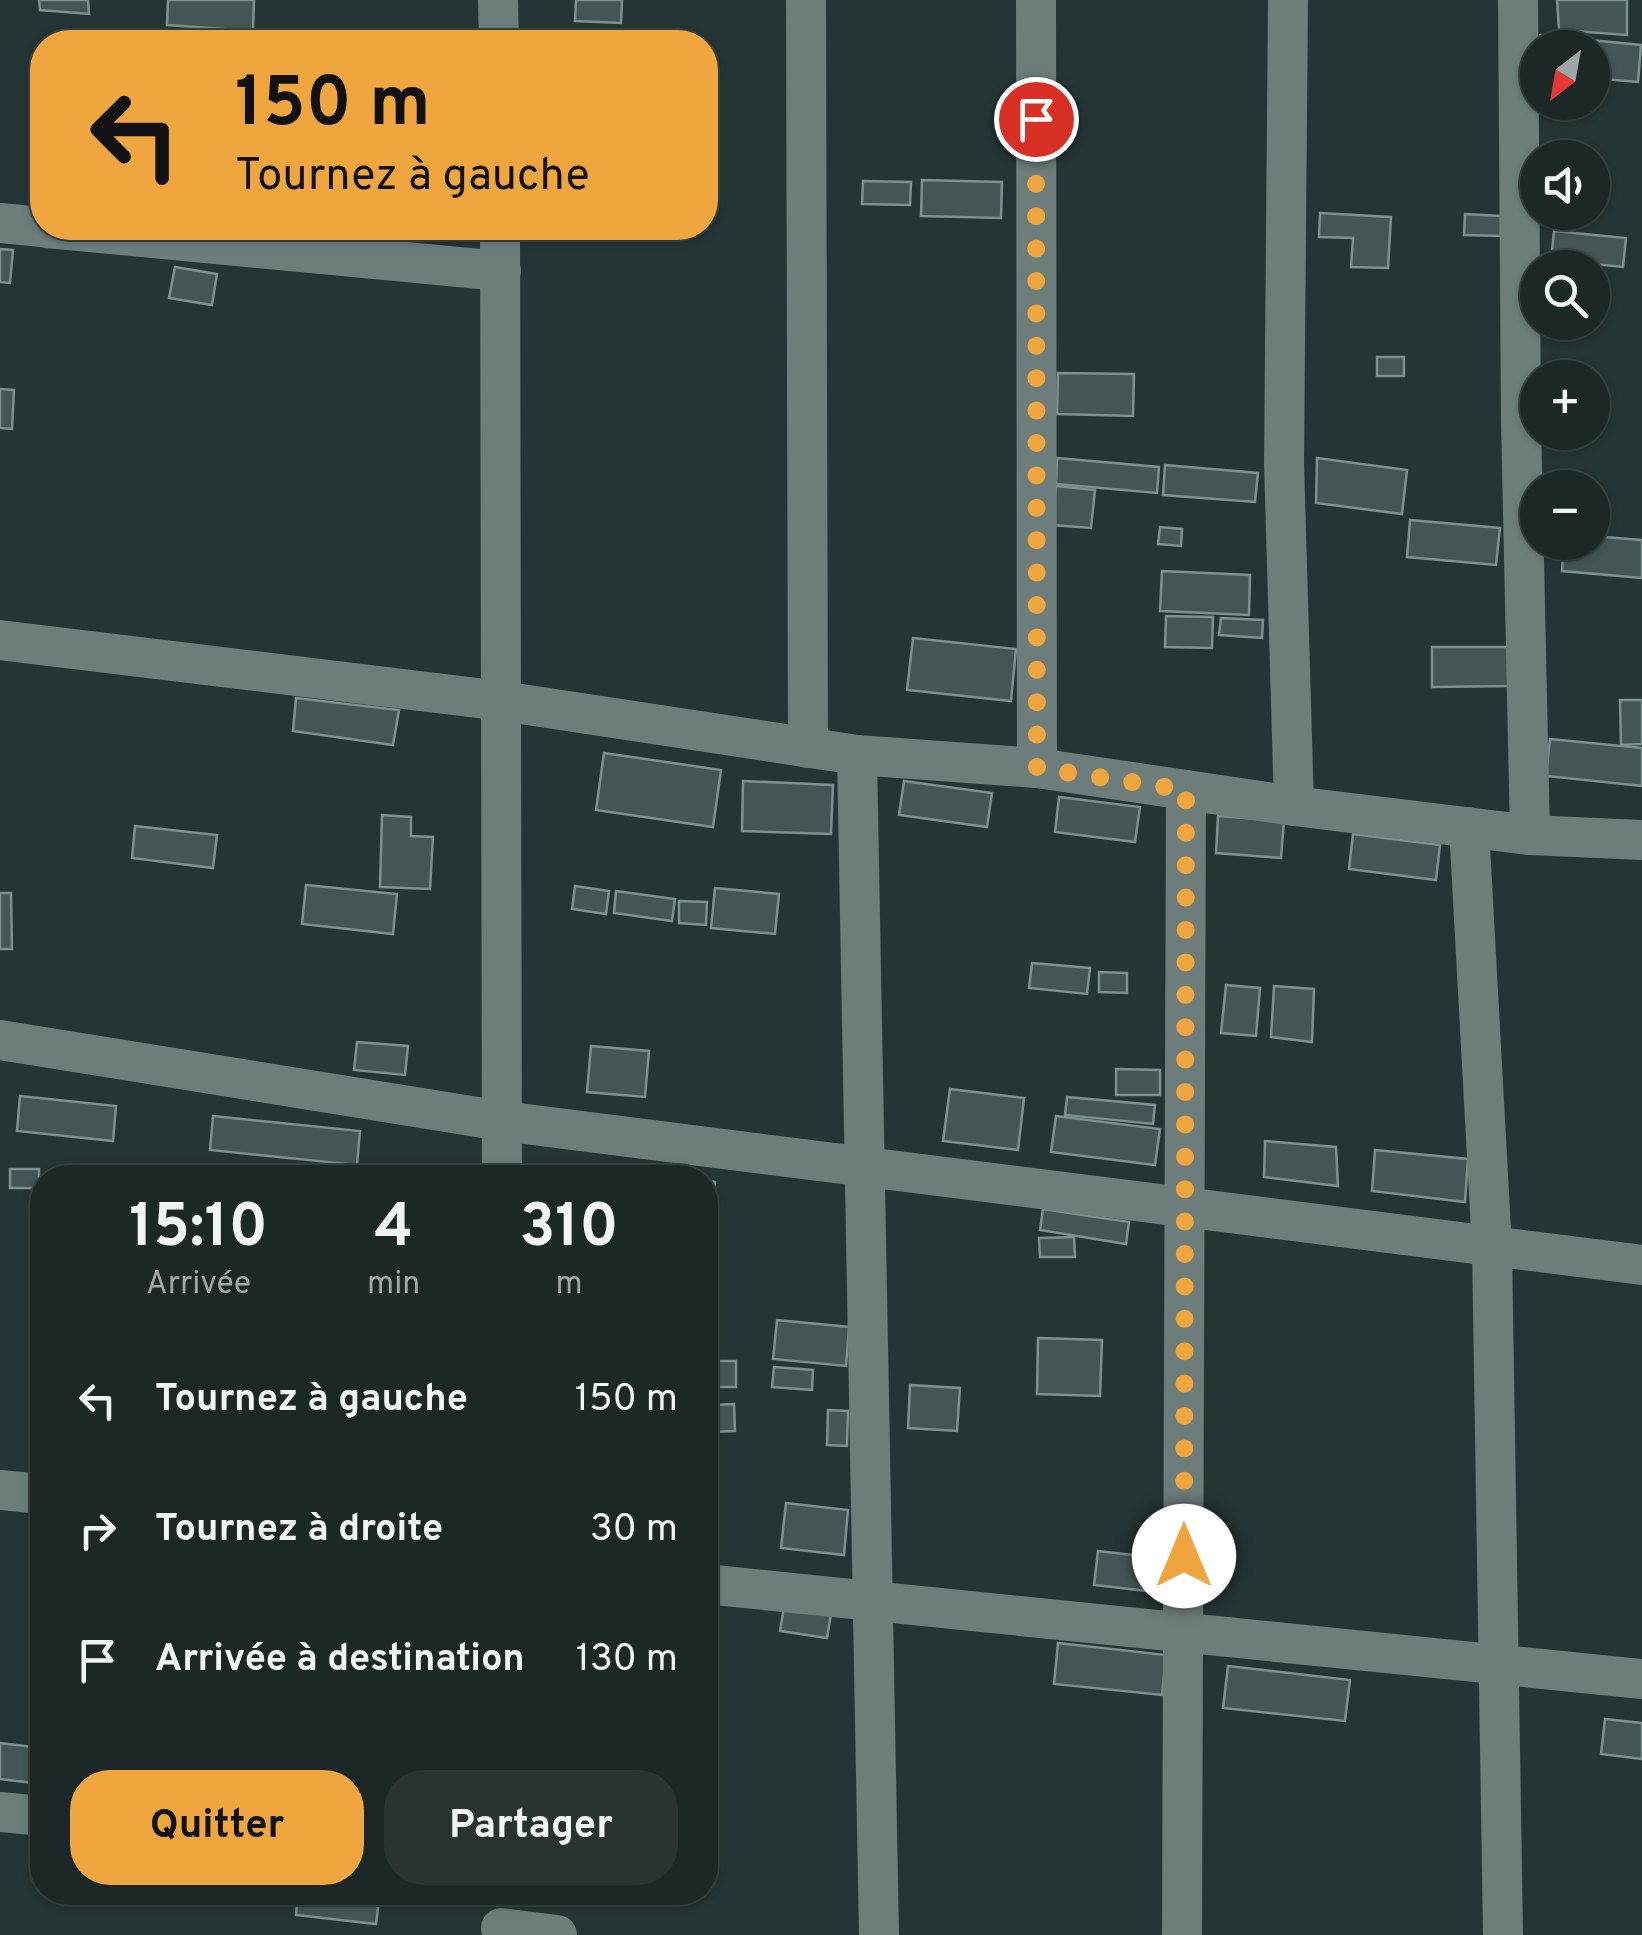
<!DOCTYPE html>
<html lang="fr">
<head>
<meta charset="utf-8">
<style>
	:root { --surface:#1c2727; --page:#293333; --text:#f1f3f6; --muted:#a0a5a7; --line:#3a4444; --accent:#f0a63e }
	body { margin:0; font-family:Overpass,sans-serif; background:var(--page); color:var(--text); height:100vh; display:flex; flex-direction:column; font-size:38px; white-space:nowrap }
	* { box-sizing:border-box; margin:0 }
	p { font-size:32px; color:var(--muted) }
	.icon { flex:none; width:55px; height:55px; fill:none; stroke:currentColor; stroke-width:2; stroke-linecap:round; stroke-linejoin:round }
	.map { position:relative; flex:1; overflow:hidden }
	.details { position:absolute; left:30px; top:1165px; width:688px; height:740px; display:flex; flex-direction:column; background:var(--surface); border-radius:40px; box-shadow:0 2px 8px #0004,0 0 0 2px var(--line) }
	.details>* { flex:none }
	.guide { position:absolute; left:30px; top:30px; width:688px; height:210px; border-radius:40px; box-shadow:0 2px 8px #0004,0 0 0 2px var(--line); background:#f0a63e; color:#111; overflow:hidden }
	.needle { width:65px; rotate:211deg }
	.tools { position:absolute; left:1520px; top:30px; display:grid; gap:20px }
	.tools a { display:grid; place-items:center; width:90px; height:90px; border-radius:50%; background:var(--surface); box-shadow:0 2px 8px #0004,0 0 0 2px var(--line); font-size:50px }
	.pin { position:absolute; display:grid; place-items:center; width:85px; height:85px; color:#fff; margin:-42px; border:5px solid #fff; border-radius:50%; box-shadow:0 2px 10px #0007 }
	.me { position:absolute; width:110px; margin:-55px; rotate:0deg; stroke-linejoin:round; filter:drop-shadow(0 0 8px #0008) }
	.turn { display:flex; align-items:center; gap:35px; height:210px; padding:0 40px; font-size:45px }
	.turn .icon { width:130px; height:130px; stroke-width:2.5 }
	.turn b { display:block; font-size:70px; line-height:85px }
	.eta { display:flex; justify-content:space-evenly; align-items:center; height:170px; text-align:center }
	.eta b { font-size:60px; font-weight:700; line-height:70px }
	.cta { display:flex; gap:20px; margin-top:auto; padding:20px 40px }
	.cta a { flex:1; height:115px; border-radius:40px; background:var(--accent); color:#111; font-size:40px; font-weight:700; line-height:115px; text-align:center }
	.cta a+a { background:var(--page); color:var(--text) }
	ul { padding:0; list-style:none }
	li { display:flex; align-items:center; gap:30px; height:130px; padding:0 40px }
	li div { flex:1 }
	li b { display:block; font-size:38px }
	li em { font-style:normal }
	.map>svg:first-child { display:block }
</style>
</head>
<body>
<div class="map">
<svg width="1642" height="1935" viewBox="0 0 1642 1935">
	<rect width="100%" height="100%" fill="#253434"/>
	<!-- building -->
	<g fill="#455555" stroke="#7e8f8f" stroke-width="2.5">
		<path d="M 39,0 L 88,0 L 89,14 L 40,10 Z"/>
		<path d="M 168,0 L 254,0 L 253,31 L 167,25 Z"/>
		<path d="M 576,0 L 622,0 L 621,23 L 575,21 Z"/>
		<path d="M 1557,0 L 1627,0 L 1627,35 L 1559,30 Z"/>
		<path d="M 1540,35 L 1641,45 L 1638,82 L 1592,78 L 1592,48 L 1539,48 Z"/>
		<path d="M 922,180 L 1002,182 L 1001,218 L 921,216 Z"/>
		<path d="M 863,181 L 911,182 L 910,205 L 862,204 Z"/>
		<path d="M 1320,213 L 1391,217 L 1388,268 L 1351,267 L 1353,238 L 1319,237 Z"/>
		<path d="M 1465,214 L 1501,216 L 1501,236 L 1464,235 Z"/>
		<path d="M 1554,231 L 1626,238 L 1623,267 L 1551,260 Z"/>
		<path d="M 0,249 L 13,250 L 10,283 L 0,282 Z"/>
		<path d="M 175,267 L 217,274 L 212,305 L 169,298 Z"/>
		<rect x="1377" y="357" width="27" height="19"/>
		<path d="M 1058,373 L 1134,374 L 1133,416 L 1057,414 Z"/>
		<path d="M 0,389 L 14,390 L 12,429 L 0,428 Z"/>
		<path d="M 1057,458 L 1159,467 L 1157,493 L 1056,484 Z"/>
		<path d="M 1317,458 L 1407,470 L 1402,514 L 1316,503 Z"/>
		<path d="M 1165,465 L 1258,473 L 1255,502 L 1163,495 Z"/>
		<path d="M 1056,486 L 1095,490 L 1091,528 L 1052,525 Z"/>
		<path d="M 1410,520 L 1500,528 L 1496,565 L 1407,557 Z"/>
		<path d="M 1160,527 L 1182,529 L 1181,546 L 1158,544 Z"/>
		<path d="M 1592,536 L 1642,540 L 1642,578 L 1562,571 L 1564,542 L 1592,542 Z"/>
		<path d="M 1162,571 L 1250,575 L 1249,615 L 1160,611 Z"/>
		<path d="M 1166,616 L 1213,617 L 1212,648 L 1165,647 Z"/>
		<path d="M 1221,618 L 1263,620 L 1262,638 L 1219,635 Z"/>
		<path d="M 913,638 L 1016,649 L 1011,701 L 907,690 Z"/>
		<path d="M 1432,647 L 1510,647 L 1511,686 L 1432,687 Z"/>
		<path d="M 296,698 L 399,710 L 393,745 L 293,731 Z"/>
		<path d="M 1620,700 L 1642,700 L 1642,744 L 1621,745 Z"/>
		<path d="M 1550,739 L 1642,748 L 1642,786 L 1546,776 Z"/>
		<path d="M 604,753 L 721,770 L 713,827 L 596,810 Z"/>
		<path d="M 743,781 L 833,785 L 831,834 L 742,831 Z"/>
		<path d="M 904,781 L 992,793 L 987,827 L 899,815 Z"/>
		<path d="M 1059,797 L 1140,807 L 1135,842 L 1055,832 Z"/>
		<path d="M 382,815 L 411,817 L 411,836 L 433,837 L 430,889 L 380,887 Z"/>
		<path d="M 1218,816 L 1284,821 L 1281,858 L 1216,853 Z"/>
		<path d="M 135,826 L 217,835 L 213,868 L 132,858 Z"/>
		<path d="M 1353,834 L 1440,845 L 1436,880 L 1349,869 Z"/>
		<path d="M 306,885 L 397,894 L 393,934 L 302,924 Z"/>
		<path d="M 575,886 L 609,891 L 606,914 L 572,909 Z"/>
		<path d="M 715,888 L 779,894 L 775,934 L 711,928 Z"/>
		<path d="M 616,891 L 675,899 L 672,921 L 614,913 Z"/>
		<path d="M 0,893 L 11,893 L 12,949 L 0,949 Z"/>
		<path d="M 679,901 L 707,902 L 706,925 L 679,923 Z"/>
		<path d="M 1032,963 L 1090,968 L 1087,994 L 1029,988 Z"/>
		<path d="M 1099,972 L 1127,973 L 1127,993 L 1099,992 Z"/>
		<path d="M 1226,985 L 1260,988 L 1256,1036 L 1221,1033 Z"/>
		<path d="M 1274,986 L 1314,989 L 1312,1042 L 1271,1037 Z"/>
		<path d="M 357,1042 L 408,1046 L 405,1075 L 354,1070 Z"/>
		<path d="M 591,1046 L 649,1051 L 645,1097 L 587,1092 Z"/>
		<path d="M 1116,1069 L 1160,1070 L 1160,1095 L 1116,1095 Z"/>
		<path d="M 950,1089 L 1024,1098 L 1018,1150 L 943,1141 Z"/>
		<path d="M 20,1096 L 116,1106 L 113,1141 L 17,1131 Z"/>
		<path d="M 1067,1097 L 1155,1105 L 1153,1124 L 1065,1115 Z"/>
		<path d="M 213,1116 L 360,1131 L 357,1165 L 210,1150 Z"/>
		<path d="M 1056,1116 L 1160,1129 L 1155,1165 L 1051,1152 Z"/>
		<path d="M 1265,1141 L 1336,1147 L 1338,1186 L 1264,1177 Z"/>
		<path d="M 1375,1150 L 1468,1159 L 1465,1202 L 1372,1191 Z"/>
		<rect x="10" y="1169" width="29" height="19"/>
		<path d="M 630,1171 L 682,1178 L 630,1178 Z"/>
		<path d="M 705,1180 L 715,1182 L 710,1223 L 705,1222 Z"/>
		<path d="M 1043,1209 L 1129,1222 L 1126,1244 L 1040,1230 Z"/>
		<path d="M 1074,1237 L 1075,1257 L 1040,1257 L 1039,1238 Z"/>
		<path d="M 777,1320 L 849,1327 L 846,1366 L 773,1359 Z"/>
		<path d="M 1038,1338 L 1102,1340 L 1100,1396 L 1037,1394 Z"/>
		<path d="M 714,1361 L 736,1361 L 736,1387 L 715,1387 Z"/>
		<path d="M 774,1367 L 813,1370 L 812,1390 L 772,1387 Z"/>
		<path d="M 910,1385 L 960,1388 L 957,1431 L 908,1428 Z"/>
		<path d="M 734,1404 L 735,1431 L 712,1432 L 710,1405 Z"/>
		<path d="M 828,1410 L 848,1411 L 847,1446 L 827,1445 Z"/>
		<path d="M 786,1503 L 848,1510 L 844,1555 L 781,1548 Z"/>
		<path d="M 1098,1551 L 1169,1559 L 1165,1593 L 1094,1585 Z"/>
		<path d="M 784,1607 L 831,1614 L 827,1638 L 780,1631 Z"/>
		<path d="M 1058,1643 L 1166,1655 L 1162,1695 L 1054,1684 Z"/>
		<path d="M 1228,1666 L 1350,1680 L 1345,1721 L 1223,1708 Z"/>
		<path d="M 1605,1719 L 1642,1723 L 1642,1759 L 1601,1754 Z"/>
		<path d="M 0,1743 L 42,1748 L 42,1784 L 0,1779 Z"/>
		<path d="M 298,1892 L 380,1892 L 376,1924 L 296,1915 Z"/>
	</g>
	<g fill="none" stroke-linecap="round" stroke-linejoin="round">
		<!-- minor -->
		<g stroke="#6c7d7c" stroke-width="40">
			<path d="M 498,0 L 499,42"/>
			<path d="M 806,0 L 808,748"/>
			<path d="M 1036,0 L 1037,768"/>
			<path d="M 1288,0 L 1284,463 L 1294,806"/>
			<path d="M 1518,0 L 1521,421 L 1530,835"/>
			<path d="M 0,223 L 42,227"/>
			<path d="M 47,228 L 501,271"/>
			<path d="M 500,228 L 502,1178"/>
			<path d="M 0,640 L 502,701 L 857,755 L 1037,768 L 1294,806 L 1530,835 L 1642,840"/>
			<path d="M 857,755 L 879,1935"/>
			<path d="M 1469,827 L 1492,1248 L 1503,1935"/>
			<path d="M 0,1040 L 502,1121 L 1642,1265"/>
			<path d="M 0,1490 L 42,1494"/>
			<path d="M 705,1584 L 1642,1679"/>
			<path d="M 0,1812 L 42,1816"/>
			<path d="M 501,1928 L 557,1935"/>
			<path d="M 1182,1935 L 1186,790"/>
		</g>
	</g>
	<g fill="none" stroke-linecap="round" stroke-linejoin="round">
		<!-- route -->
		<path stroke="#f0a63e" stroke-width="18" stroke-dasharray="0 32.4" d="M 1036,119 L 1037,768 L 1186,790 L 1184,1556"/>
	</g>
</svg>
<div class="tools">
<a><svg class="needle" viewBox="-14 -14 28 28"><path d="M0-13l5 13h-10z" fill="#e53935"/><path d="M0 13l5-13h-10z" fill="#a0a5a7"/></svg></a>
<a><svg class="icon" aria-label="sound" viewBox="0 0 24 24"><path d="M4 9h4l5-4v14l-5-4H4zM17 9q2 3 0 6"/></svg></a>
<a><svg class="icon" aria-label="search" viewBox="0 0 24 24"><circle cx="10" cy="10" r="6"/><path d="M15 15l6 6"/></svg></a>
<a>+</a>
<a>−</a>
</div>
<div class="pin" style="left:1036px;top:119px;background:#d93025"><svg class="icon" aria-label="arrive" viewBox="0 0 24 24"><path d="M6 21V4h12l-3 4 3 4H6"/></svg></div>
<svg class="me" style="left:1184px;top:1556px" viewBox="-20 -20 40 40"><circle r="19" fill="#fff"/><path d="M0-13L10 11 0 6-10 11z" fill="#f0a63e"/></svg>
<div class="guide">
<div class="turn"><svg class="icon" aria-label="left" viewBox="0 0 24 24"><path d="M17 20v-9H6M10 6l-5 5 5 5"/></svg><div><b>150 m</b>Tournez à gauche</div></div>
</div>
<section class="details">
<div class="eta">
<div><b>15:10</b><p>Arrivée</p></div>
<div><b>4</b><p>min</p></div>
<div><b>310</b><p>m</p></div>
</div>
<ul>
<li><svg class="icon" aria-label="left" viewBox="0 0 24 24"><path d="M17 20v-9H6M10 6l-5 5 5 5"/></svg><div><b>Tournez à gauche</b></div><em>150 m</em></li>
<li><svg class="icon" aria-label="right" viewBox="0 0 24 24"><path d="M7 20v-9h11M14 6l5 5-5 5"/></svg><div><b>Tournez à droite</b></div><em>30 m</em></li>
<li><svg class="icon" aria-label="arrive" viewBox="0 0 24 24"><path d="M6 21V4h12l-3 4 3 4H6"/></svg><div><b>Arrivée à destination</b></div><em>130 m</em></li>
</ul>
<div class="cta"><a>Quitter</a><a>Partager</a></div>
</section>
</div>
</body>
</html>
